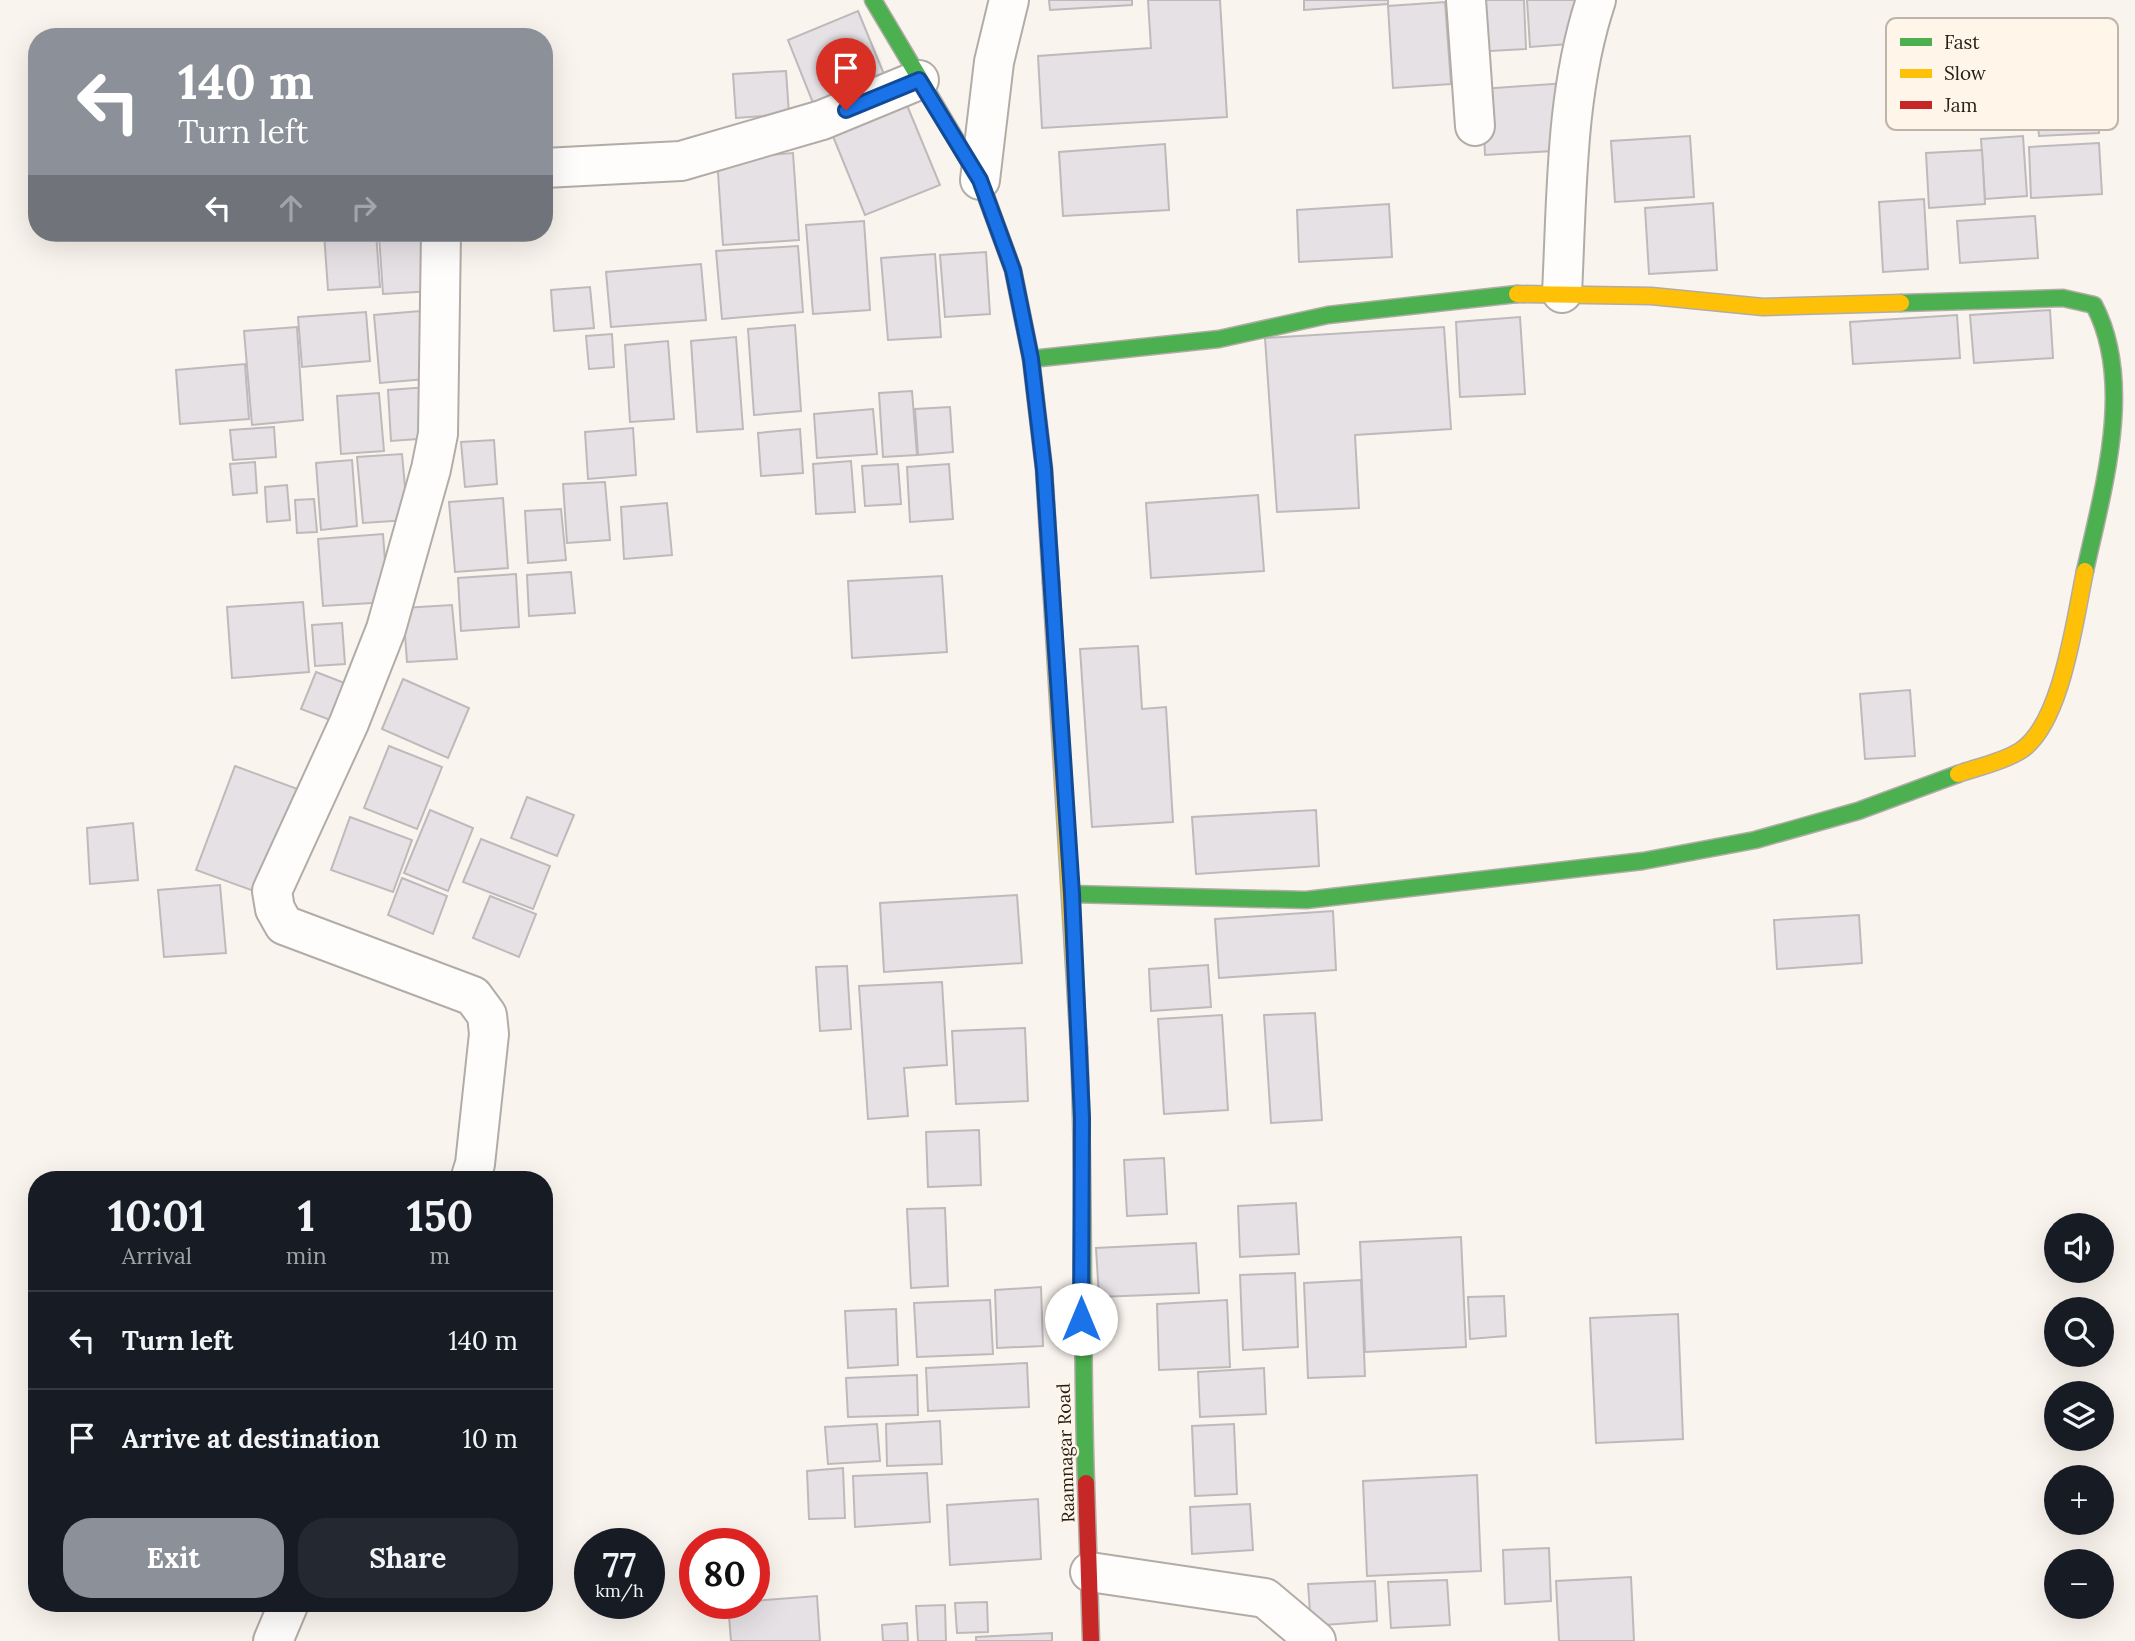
<!DOCTYPE html>
<html lang="en">
<head>
<meta charset="utf-8">
<style>
	:root { --surface:#171b24; --page:#242831; --text:#f1f3f6; --muted:#9ea1a6; --line:#363941; --accent:#8c9099 }
	body { margin:0; font-family:Lora,serif; background:var(--page); color:var(--text); height:100vh; display:flex; flex-direction:column; font-size:26px; white-space:nowrap }
	* { box-sizing:border-box; margin:0 }
	p { font-size:23px; color:var(--muted) }
	.icon { flex:none; width:38px; height:38px; fill:none; stroke:currentColor; stroke-width:2; stroke-linecap:round; stroke-linejoin:round }
	.map { position:relative; flex:1; overflow:hidden }
	.drawer { position:absolute; left:28px; top:1171px; width:525px; height:441px; display:flex; flex-direction:column; background:var(--surface); border-radius:28px; box-shadow:0 7px 28px #0002 }
	.drawer>* { flex:none }
	.guide { position:absolute; left:28px; top:28px; width:525px; height:214px; border-radius:28px; box-shadow:0 7px 28px #0002; background:#8c9099; color:#fff; overflow:hidden }
	.fabs { position:absolute; left:2044px; top:1213px; display:grid; gap:14px }
	.fabs a { display:grid; place-items:center; width:70px; height:70px; border-radius:50%; background:var(--surface); box-shadow:0 7px 28px #0002; font-size:35px }
	.speed { position:absolute; left:574px; top:1528px; display:flex; gap:14px; font-size:35px; font-weight:700; text-align:center }
	.speed>* { display:grid; place-content:center; width:91px; height:91px; border-radius:50%; background:var(--surface); box-shadow:0 7px 28px #0002; line-height:1 }
	.speed small { font-size:18px; font-weight:400 }
	.speed .limit { border:10px solid #d22; background:#fff; color:#111 }
	.pin { position:absolute; display:grid; place-items:center; width:60px; height:60px; color:#fff; margin:-72px -30px; border-radius:50% 50% 50% 0; rotate:-45deg; box-shadow:0 0 7px #0007 }
	.pin .icon { rotate:45deg }
	.me { position:absolute; width:77px; margin:-38px; rotate:0deg; stroke-linejoin:round; filter:drop-shadow(0 0 5px #0008) }
	.turn { display:flex; align-items:center; gap:24px; height:147px; padding:0 35px; font-size:32px }
	.turn .icon { width:91px; height:91px; stroke-width:2.5 }
	.turn b { display:block; font-size:49px; line-height:60px }
	.lanes { display:flex; align-items:center; height:66px; padding:0 35px; background:#0003; justify-content:center; gap:35px; direction:ltr }
	.lanes .off { opacity:.35 }
	.eta { display:flex; justify-content:space-evenly; align-items:center; height:119px; text-align:center }
	.eta b { font-size:42px; font-weight:700; line-height:49px }
	.action { display:flex; gap:14px; margin-top:auto; padding:14px 35px }
	.action a { flex:1; height:80px; border-radius:28px; background:var(--accent); color:#fff; font-size:28px; font-weight:700; line-height:80px; text-align:center }
	.action a+a { background:var(--page); color:var(--text) }
	ul { padding:0; list-style:none }
	li { display:flex; align-items:center; gap:21px; height:98px; padding:0 35px; border-top:2px solid var(--line) }
	li div { flex:1 }
	li b { display:block; font-size:26px }
	li em { font-style:normal }
	.map>svg:first-child { display:block }
</style>
</head>
<body>
<div class="map">
<svg width="2135" height="1641" viewBox="0 0 2135 1641">
	<rect width="100%" height="100%" fill="#faf4ee"/>
	<!-- building -->
	<g fill="#e6e1e5" stroke="#bebabb" stroke-width="2">
		<path d="M 1049,0 L 1132,0 L 1132,5 L 1050,10 Z"/>
		<path d="M 1148,0 L 1220,0 L 1227,117 L 1042,128 L 1038,56 L 1151,48 Z"/>
		<path d="M 1304,0 L 1388,0 L 1388,4 L 1304,10 Z"/>
		<path d="M 1469,0 L 1524,0 L 1526,49 L 1472,52 Z"/>
		<path d="M 1527,0 L 1579,0 L 1582,43 L 1530,47 Z"/>
		<path d="M 1445,2 L 1451,84 L 1393,88 L 1388,6 Z"/>
		<path d="M 858,11 L 886,79 L 815,108 L 788,40 Z"/>
		<path d="M 786,71 L 789,114 L 736,118 L 733,74 Z"/>
		<path d="M 1566,83 L 1569,150 L 1485,155 L 1482,89 Z"/>
		<path d="M 2096,97 L 2099,133 L 2039,136 L 2036,102 Z"/>
		<path d="M 904,98 L 940,185 L 865,215 L 830,129 Z"/>
		<path d="M 1690,136 L 1694,197 L 1615,202 L 1611,141 Z"/>
		<path d="M 2023,136 L 2027,196 L 1985,199 L 1981,139 Z"/>
		<path d="M 2099,143 L 2102,194 L 2031,198 L 2029,147 Z"/>
		<path d="M 1165,144 L 1169,210 L 1063,216 L 1059,152 Z"/>
		<path d="M 1982,150 L 1985,204 L 1929,208 L 1926,153 Z"/>
		<path d="M 793,153 L 799,240 L 723,245 L 717,159 Z"/>
		<path d="M 1924,199 L 1928,269 L 1883,272 L 1879,202 Z"/>
		<path d="M 1713,203 L 1717,270 L 1649,274 L 1645,208 Z"/>
		<path d="M 1389,204 L 1392,257 L 1299,262 L 1297,210 Z"/>
		<path d="M 2035,216 L 2038,258 L 1960,263 L 1957,221 Z"/>
		<path d="M 864,221 L 870,310 L 813,314 L 806,225 Z"/>
		<path d="M 324,233 L 376,233 L 380,287 L 328,290 Z"/>
		<path d="M 428,233 L 433,291 L 383,294 L 379,235 Z"/>
		<path d="M 798,246 L 803,312 L 722,319 L 716,251 Z"/>
		<path d="M 986,252 L 990,314 L 945,317 L 940,255 Z"/>
		<path d="M 935,254 L 941,337 L 888,340 L 881,258 Z"/>
		<path d="M 701,264 L 706,320 L 611,327 L 606,272 Z"/>
		<path d="M 590,287 L 594,328 L 554,331 L 551,290 Z"/>
		<path d="M 432,310 L 437,378 L 380,383 L 374,315 Z"/>
		<path d="M 2050,310 L 2053,358 L 1974,363 L 1970,315 Z"/>
		<path d="M 366,312 L 370,361 L 302,367 L 298,317 Z"/>
		<path d="M 1957,315 L 1960,358 L 1853,364 L 1850,322 Z"/>
		<path d="M 1520,317 L 1525,394 L 1460,397 L 1456,322 Z"/>
		<path d="M 795,325 L 801,411 L 754,415 L 748,329 Z"/>
		<path d="M 297,327 L 303,420 L 252,425 L 244,331 Z"/>
		<path d="M 1444,327 L 1451,429 L 1355,435 L 1359,508 L 1277,512 L 1265,338 Z"/>
		<path d="M 612,334 L 614,367 L 589,369 L 586,336 Z"/>
		<path d="M 736,337 L 743,429 L 697,432 L 691,341 Z"/>
		<path d="M 668,341 L 674,419 L 630,422 L 625,345 Z"/>
		<path d="M 245,364 L 249,419 L 180,424 L 176,370 Z"/>
		<path d="M 428,387 L 432,438 L 391,441 L 388,390 Z"/>
		<path d="M 912,391 L 917,455 L 883,457 L 879,393 Z"/>
		<path d="M 379,393 L 384,451 L 341,454 L 337,396 Z"/>
		<path d="M 950,407 L 953,452 L 918,455 L 915,409 Z"/>
		<path d="M 873,409 L 877,454 L 817,458 L 814,414 Z"/>
		<path d="M 274,427 L 276,457 L 233,460 L 230,430 Z"/>
		<path d="M 633,428 L 636,475 L 588,479 L 585,432 Z"/>
		<path d="M 800,429 L 803,473 L 761,476 L 758,433 Z"/>
		<path d="M 494,440 L 497,484 L 465,487 L 461,442 Z"/>
		<path d="M 402,454 L 408,520 L 363,523 L 357,457 Z"/>
		<path d="M 352,460 L 357,526 L 321,530 L 316,463 Z"/>
		<path d="M 851,461 L 855,512 L 816,514 L 813,464 Z"/>
		<path d="M 255,462 L 257,493 L 233,495 L 230,464 Z"/>
		<path d="M 898,464 L 901,504 L 865,506 L 862,466 Z"/>
		<path d="M 949,464 L 953,519 L 910,522 L 907,467 Z"/>
		<path d="M 605,482 L 610,540 L 567,543 L 563,484 Z"/>
		<path d="M 287,485 L 290,520 L 267,522 L 265,487 Z"/>
		<path d="M 1258,495 L 1264,571 L 1151,578 L 1146,503 Z"/>
		<path d="M 503,498 L 508,568 L 455,572 L 449,502 Z"/>
		<path d="M 314,499 L 317,532 L 297,533 L 295,500 Z"/>
		<path d="M 667,503 L 672,555 L 624,559 L 621,507 Z"/>
		<path d="M 561,509 L 566,560 L 528,563 L 525,511 Z"/>
		<path d="M 383,534 L 388,602 L 323,606 L 318,539 Z"/>
		<path d="M 571,572 L 575,613 L 529,616 L 527,575 Z"/>
		<path d="M 516,574 L 519,627 L 461,631 L 458,578 Z"/>
		<path d="M 942,576 L 947,652 L 852,658 L 848,581 Z"/>
		<path d="M 303,602 L 309,672 L 232,678 L 227,607 Z"/>
		<path d="M 452,605 L 457,659 L 407,662 L 403,608 Z"/>
		<path d="M 342,623 L 345,664 L 315,666 L 312,625 Z"/>
		<path d="M 1138,646 L 1142,709 L 1166,707 L 1173,822 L 1092,827 L 1080,649 Z"/>
		<path d="M 316,672 L 355,687 L 341,724 L 301,709 Z"/>
		<path d="M 403,679 L 469,708 L 448,758 L 382,729 Z"/>
		<path d="M 1910,690 L 1915,756 L 1865,759 L 1860,694 Z"/>
		<path d="M 389,746 L 442,767 L 417,829 L 364,808 Z"/>
		<path d="M 235,766 L 303,791 L 265,895 L 196,870 Z"/>
		<path d="M 527,797 L 574,815 L 557,856 L 511,838 Z"/>
		<path d="M 430,810 L 473,828 L 448,891 L 404,873 Z"/>
		<path d="M 1316,810 L 1319,866 L 1196,874 L 1192,817 Z"/>
		<path d="M 350,817 L 412,840 L 393,892 L 331,870 Z"/>
		<path d="M 133,823 L 138,880 L 90,884 L 87,828 Z"/>
		<path d="M 481,839 L 550,866 L 533,909 L 463,882 Z"/>
		<path d="M 402,878 L 447,896 L 433,934 L 388,915 Z"/>
		<path d="M 220,885 L 226,953 L 164,957 L 158,890 Z"/>
		<path d="M 1017,895 L 1022,963 L 884,972 L 880,903 Z"/>
		<path d="M 490,896 L 536,914 L 519,957 L 473,938 Z"/>
		<path d="M 1333,911 L 1336,970 L 1219,978 L 1215,919 Z"/>
		<path d="M 1859,915 L 1862,963 L 1777,969 L 1774,920 Z"/>
		<path d="M 1208,965 L 1211,1007 L 1151,1011 L 1149,969 Z"/>
		<path d="M 847,966 L 851,1029 L 820,1031 L 816,967 Z"/>
		<path d="M 942,982 L 947,1065 L 904,1068 L 908,1116 L 868,1119 L 859,986 Z"/>
		<path d="M 1315,1013 L 1322,1120 L 1271,1123 L 1264,1015 Z"/>
		<path d="M 1222,1015 L 1228,1110 L 1164,1114 L 1158,1019 Z"/>
		<path d="M 1025,1028 L 1028,1101 L 956,1104 L 952,1031 Z"/>
		<path d="M 979,1130 L 981,1185 L 928,1187 L 926,1132 Z"/>
		<path d="M 1164,1158 L 1167,1214 L 1127,1216 L 1124,1160 Z"/>
		<path d="M 1296,1203 L 1299,1254 L 1240,1257 L 1238,1206 Z"/>
		<path d="M 945,1208 L 948,1286 L 911,1288 L 907,1209 Z"/>
		<path d="M 1461,1237 L 1466,1347 L 1365,1352 L 1360,1242 Z"/>
		<path d="M 1196,1243 L 1199,1293 L 1099,1297 L 1096,1248 Z"/>
		<path d="M 1295,1273 L 1298,1347 L 1243,1350 L 1240,1275 Z"/>
		<path d="M 1361,1280 L 1365,1376 L 1308,1378 L 1304,1283 Z"/>
		<path d="M 1041,1287 L 1043,1346 L 997,1348 L 995,1290 Z"/>
		<path d="M 1504,1296 L 1506,1336 L 1470,1339 L 1468,1297 Z"/>
		<path d="M 990,1300 L 993,1354 L 917,1357 L 914,1303 Z"/>
		<path d="M 1227,1300 L 1230,1367 L 1159,1370 L 1157,1304 Z"/>
		<path d="M 896,1309 L 898,1365 L 848,1368 L 845,1311 Z"/>
		<path d="M 1678,1314 L 1683,1439 L 1596,1443 L 1590,1318 Z"/>
		<path d="M 1027,1363 L 1029,1407 L 928,1411 L 926,1368 Z"/>
		<path d="M 1264,1368 L 1266,1414 L 1200,1417 L 1198,1372 Z"/>
		<path d="M 917,1375 L 918,1415 L 848,1417 L 846,1378 Z"/>
		<path d="M 940,1421 L 942,1464 L 887,1466 L 886,1424 Z"/>
		<path d="M 877,1424 L 880,1461 L 828,1464 L 825,1427 Z"/>
		<path d="M 1234,1424 L 1237,1494 L 1195,1496 L 1192,1426 Z"/>
		<path d="M 843,1468 L 845,1518 L 809,1519 L 807,1471 Z"/>
		<path d="M 927,1473 L 930,1522 L 855,1527 L 853,1476 Z"/>
		<path d="M 1477,1475 L 1481,1571 L 1367,1576 L 1363,1481 Z"/>
		<path d="M 1038,1499 L 1041,1559 L 950,1565 L 947,1505 Z"/>
		<path d="M 1250,1504 L 1253,1550 L 1192,1554 L 1190,1507 Z"/>
		<path d="M 1549,1548 L 1551,1601 L 1505,1604 L 1503,1550 Z"/>
		<path d="M 1631,1577 L 1634,1641 L 1559,1641 L 1556,1581 Z"/>
		<path d="M 1447,1580 L 1450,1625 L 1391,1628 L 1388,1582 Z"/>
		<path d="M 1375,1581 L 1377,1621 L 1311,1626 L 1308,1584 Z"/>
		<path d="M 817,1596 L 820,1641 L 731,1641 L 728,1603 Z"/>
		<path d="M 987,1602 L 988,1632 L 957,1633 L 955,1603 Z"/>
		<path d="M 945,1605 L 946,1641 L 918,1641 L 916,1606 Z"/>
		<path d="M 907,1623 L 908,1641 L 883,1641 L 882,1625 Z"/>
		<path d="M 1052,1633 L 1052,1641 L 976,1641 L 976,1637 Z"/>
	</g>
	<g fill="none" stroke-linecap="round" stroke-linejoin="round">
		<defs>
			<g id="street">
				<path d="M 1466,0 L 1475,126"/>
				<path d="M 544,168 L 681,161 L 822,120 L 919,80"/>
				<path d="M 980,180 L 994,62 L 1009,0"/>
				<path d="M 441,233 L 438,434 L 431,469 L 386,629 L 349,723 L 272,891 L 275,909 L 284,925 L 473,996 L 487,1015 L 489,1034 L 475,1164 L 470,1180"/>
				<path d="M 1562,293 C 1567,196 1565,93 1596,0"/>
				<path d="M 1090,1572 L 1265,1598 L 1316,1641"/>
				<path d="M 273,1641 L 289,1603"/>
			</g>
			<g id="fast">
				<path d="M 873,0 L 980,180 L 1013,270 L 1031,359 L 1044,469 L 1051,583"/>
				<path d="M 1901,303 L 2063,298 L 2094,305 C 2135,383 2103,489 2085,571"/>
				<path d="M 1031,359 L 1219,339 L 1328,315 L 1517,294"/>
				<path d="M 1072,894 L 1306,900 L 1643,861 L 1755,840 L 1858,811 L 1958,774"/>
				<path d="M 1079,1048 C 1085,1193 1081,1338 1086,1483"/>
			</g>
			<g id="slow">
				<path d="M 1517,294 L 1651,296 L 1763,307 L 1901,303"/>
				<path d="M 1051,583 L 1079,1048"/>
				<path d="M 1958,774 C 1978,767 2002,762 2020,751 C 2062,725 2075,618 2085,571"/>
			</g>
			<path id="jam" d="M 1086,1483 L 1091,1641"/>
		</defs>
		<!-- street casing -->
		<use href="#street" stroke="#b2aca6" stroke-width="42"/>
		<!-- fast casing -->
		<use href="#fast" stroke="#b2aca6" stroke-width="19"/>
		<!-- slow casing -->
		<use href="#slow" stroke="#b2aca6" stroke-width="19"/>
		<!-- jam casing -->
		<use href="#jam" stroke="#b2aca6" stroke-width="19"/>
		<!-- street -->
		<use href="#street" stroke="#fefdfc" stroke-width="38"/>
		<!-- fast -->
		<use href="#fast" stroke="#4caf50" stroke-width="16"/>
		<!-- slow -->
		<use href="#slow" stroke="#ffc107" stroke-width="16"/>
		<!-- jam -->
		<use href="#jam" stroke="#c62828" stroke-width="16"/>
	</g>
	<g fill="none" stroke-linecap="round" stroke-linejoin="round">
		<defs>
			<path id="route" d="M 846,110 L 919,80 L 980,180 L 1013,270 L 1031,359 L 1044,469 L 1072,894 L 1082,1118 L 1081,1319"/>
		</defs>
		<!-- route casing -->
		<use href="#route" stroke="#114b97" stroke-width="18"/>
		<!-- route -->
		<use href="#route" stroke="#1a73e8" stroke-width="12"/>
	</g>
	<g text-anchor="middle" stroke-width="5" stroke-linejoin="round" paint-order="stroke">
		<!-- street labels -->
		<g font-size="18" fill="#251f18" stroke="#fff5e9">
			<text transform="translate(1066 1453) rotate(-92)" y="6">Raamnagar Road</text>
		</g>
	</g>
	<!-- legend -->
	<rect x="1886" y="18" width="232" height="112" rx="10" fill="#fff5e9" stroke="#beb5aa" stroke-width="2"/>
	<rect x="1900" y="38" width="32" height="8" fill="#4caf50"/>
	<rect x="1900" y="69" width="32" height="9" fill="#ffc107"/>
	<rect x="1900" y="101" width="32" height="8" fill="#c62828"/>
	<g font-size="19" fill="#251f18">
		<text x="1944" y="49">Fast</text>
		<text x="1944" y="80">Slow</text>
		<text x="1944" y="112">Jam</text>
	</g>
</svg>
<div class="fabs">
<a><svg class="icon" aria-label="sound" viewBox="0 0 24 24"><path d="M4 9h4l5-4v14l-5-4H4zM17 9q2 3 0 6"/></svg></a>
<a><svg class="icon" aria-label="search" viewBox="0 0 24 24"><circle cx="10" cy="10" r="6"/><path d="M15 15l6 6"/></svg></a>
<a><svg class="icon" aria-label="layers" viewBox="0 0 24 24"><path d="M12 4l9 5-9 5-9-5zM3 14l9 5 9-5"/></svg></a>
<a>+</a>
<a>−</a>
</div>
<div class="speed"><div>77<small>km/h</small></div><div class="limit">80</div></div>
<div class="pin" style="left:846px;top:110px;background:#d93025"><svg class="icon" aria-label="arrive" viewBox="0 0 24 24"><path d="M6 21V4h12l-3 4 3 4H6"/></svg></div>
<svg class="me" style="left:1081px;top:1319px" viewBox="-20 -20 40 40"><circle r="19" fill="#fff"/><path d="M0-13L10 11 0 6-10 11z" fill="#1a73e8"/></svg>
<div class="guide">
<div class="turn"><svg class="icon" aria-label="left" viewBox="0 0 24 24"><path d="M17 20v-9H6M10 6l-5 5 5 5"/></svg><div><b>140 m</b>Turn left</div></div>
<div class="lanes"><svg class="icon" aria-label="left" viewBox="0 0 24 24"><path d="M17 20v-9H6M10 6l-5 5 5 5"/></svg><svg class="icon off" aria-label="ahead" viewBox="0 0 24 24"><path d="M12 20V5M6 11l6-6 6 6"/></svg><svg class="icon off" aria-label="right" viewBox="0 0 24 24"><path d="M7 20v-9h11M14 6l5 5-5 5"/></svg></div>
</div>
<section class="drawer">
<div class="eta">
<div><b>10:01</b><p>Arrival</p></div>
<div><b>1</b><p>min</p></div>
<div><b>150</b><p>m</p></div>
</div>
<ul>
<li><svg class="icon" aria-label="left" viewBox="0 0 24 24"><path d="M17 20v-9H6M10 6l-5 5 5 5"/></svg><div><b>Turn left</b></div><em>140 m</em></li>
<li><svg class="icon" aria-label="arrive" viewBox="0 0 24 24"><path d="M6 21V4h12l-3 4 3 4H6"/></svg><div><b>Arrive at destination</b></div><em>10 m</em></li>
</ul>
<div class="action"><a>Exit</a><a>Share</a></div>
</section>
</div>
</body>
</html>
